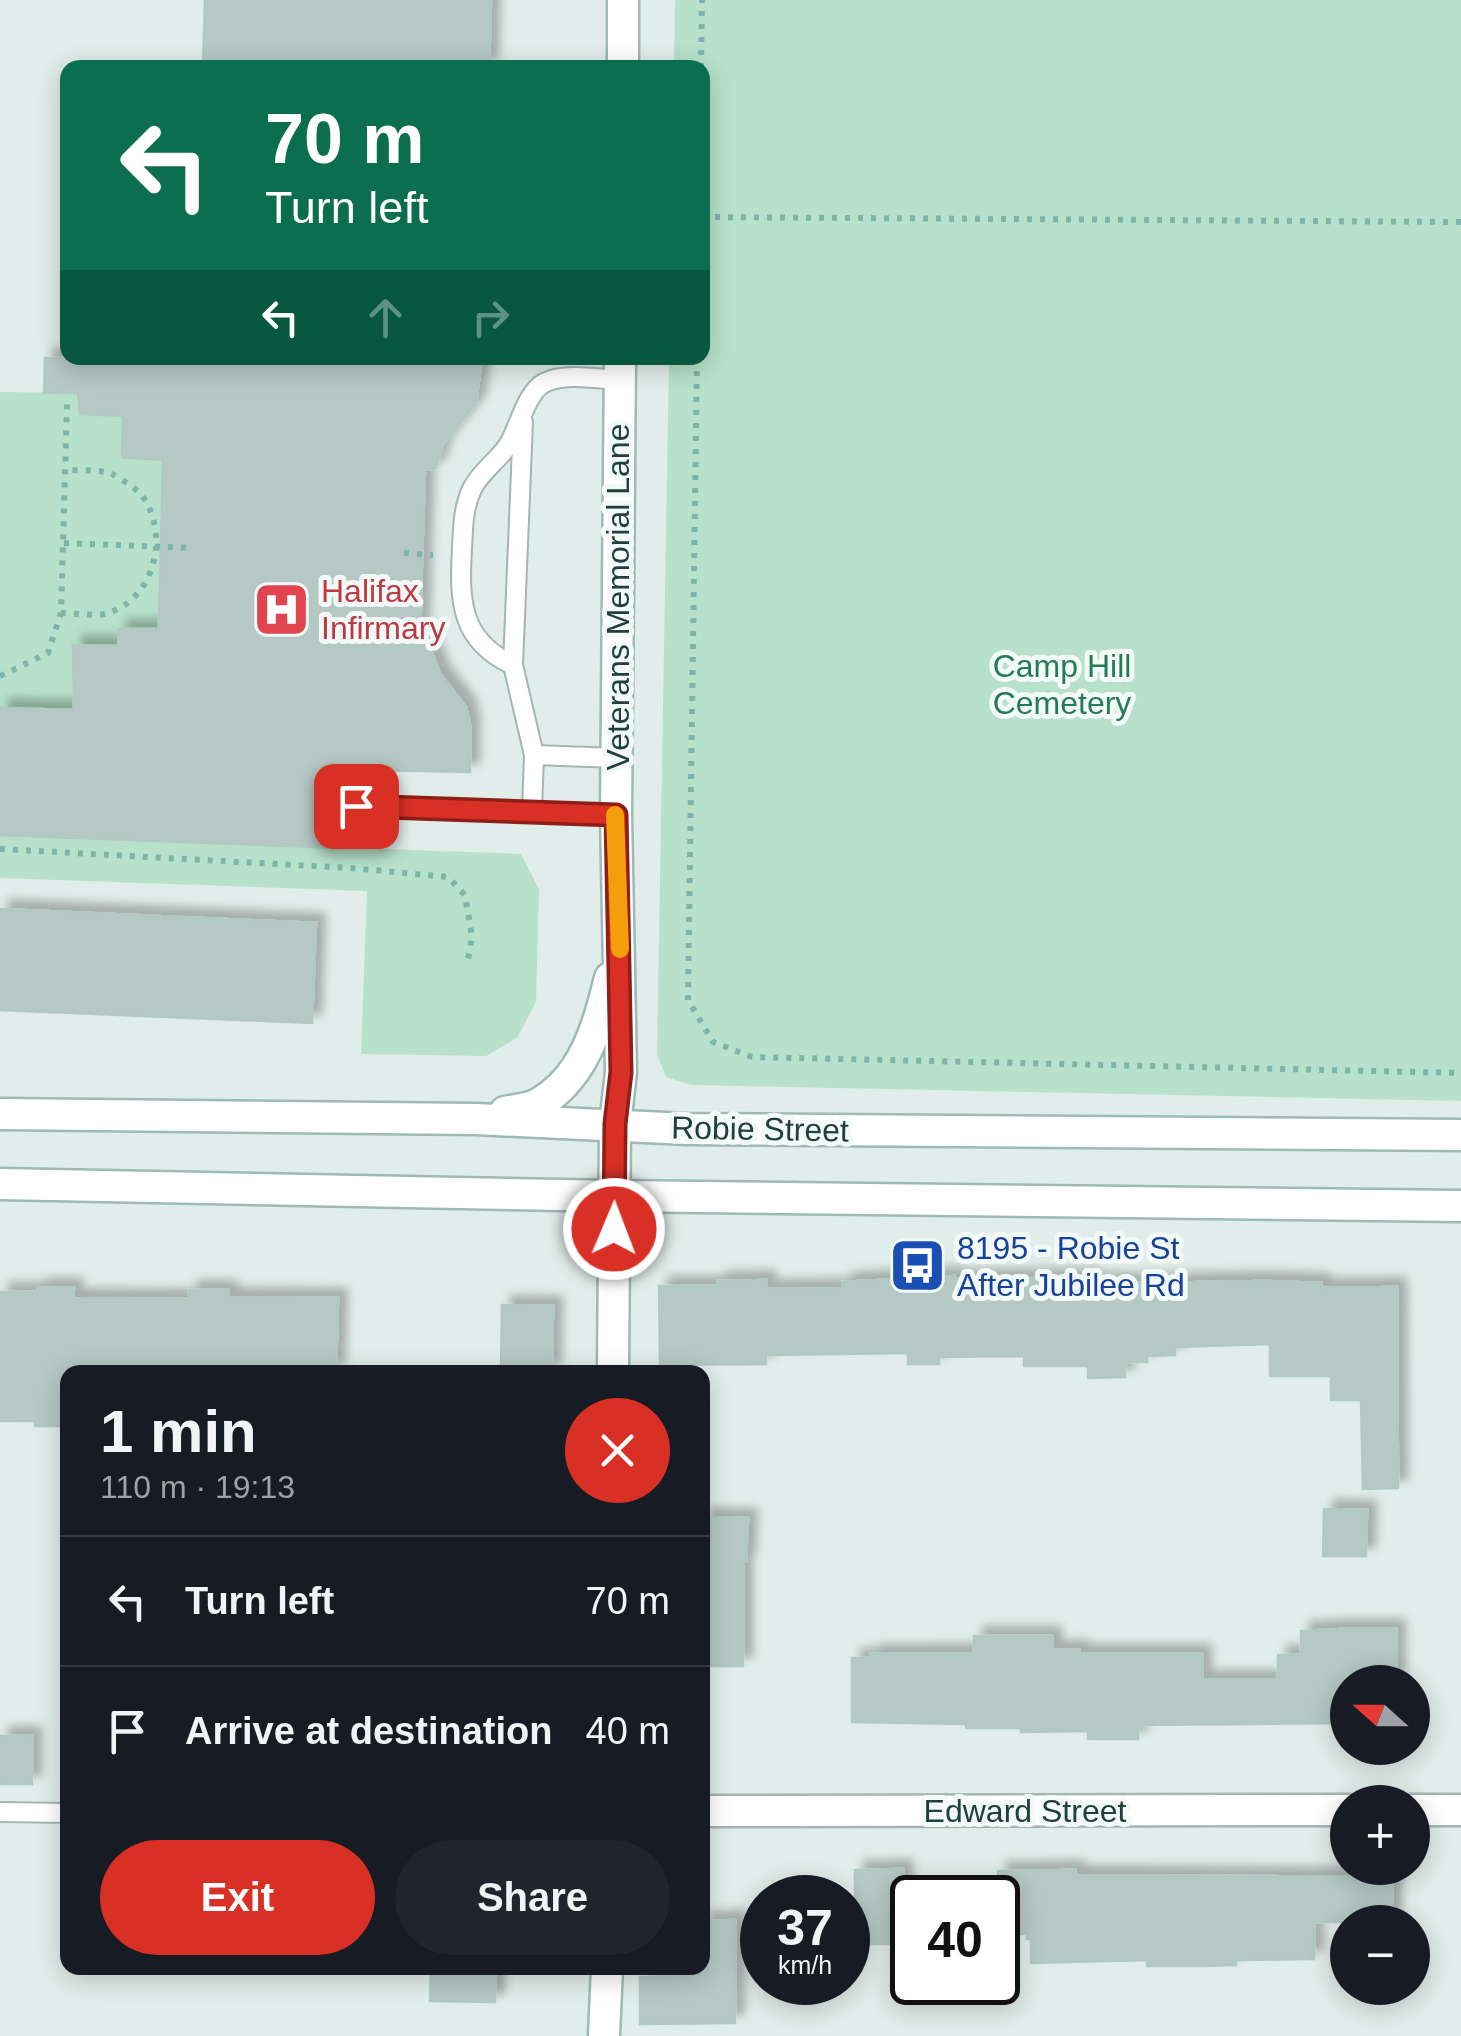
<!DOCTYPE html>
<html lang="en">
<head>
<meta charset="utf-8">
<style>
	:root { --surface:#171b24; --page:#20242c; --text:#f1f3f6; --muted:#9ea1a6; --line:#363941; --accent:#d93025 }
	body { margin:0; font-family:Arial,sans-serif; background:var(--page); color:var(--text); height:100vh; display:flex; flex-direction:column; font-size:38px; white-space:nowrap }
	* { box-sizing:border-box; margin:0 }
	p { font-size:32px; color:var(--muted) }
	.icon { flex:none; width:55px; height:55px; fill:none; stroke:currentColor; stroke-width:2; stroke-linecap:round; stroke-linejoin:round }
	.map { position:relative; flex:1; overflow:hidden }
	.side { position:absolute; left:60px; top:1365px; width:650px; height:610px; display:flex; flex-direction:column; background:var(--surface); border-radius:20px; box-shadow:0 5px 25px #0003 }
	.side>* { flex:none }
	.hud { position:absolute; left:60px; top:60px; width:650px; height:305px; border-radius:20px; box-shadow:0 5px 25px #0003; background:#0b6e4f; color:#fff; overflow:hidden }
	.needle { width:65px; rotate:291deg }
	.tools { position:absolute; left:1330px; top:1665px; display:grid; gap:20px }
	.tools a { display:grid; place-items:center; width:100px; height:100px; border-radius:50%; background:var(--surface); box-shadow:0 5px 25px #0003; font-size:50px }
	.speed { position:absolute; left:740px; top:1875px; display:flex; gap:20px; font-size:50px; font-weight:700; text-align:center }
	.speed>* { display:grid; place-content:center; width:130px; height:130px; border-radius:50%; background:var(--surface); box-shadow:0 5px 25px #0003; line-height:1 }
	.speed small { font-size:25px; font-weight:400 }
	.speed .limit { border:5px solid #111; border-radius:15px; background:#fff; color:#111 }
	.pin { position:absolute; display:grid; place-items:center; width:85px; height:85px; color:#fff; margin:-42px; border-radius:20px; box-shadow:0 5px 15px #0006 }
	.me { position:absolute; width:110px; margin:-55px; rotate:1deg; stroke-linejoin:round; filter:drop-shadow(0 0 8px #0008) }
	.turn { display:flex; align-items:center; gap:35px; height:210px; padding:0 40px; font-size:45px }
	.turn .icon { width:130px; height:130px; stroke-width:2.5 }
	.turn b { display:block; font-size:70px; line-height:85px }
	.lanes { display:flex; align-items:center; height:95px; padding:0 40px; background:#0003; justify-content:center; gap:50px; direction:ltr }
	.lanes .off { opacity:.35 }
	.round { display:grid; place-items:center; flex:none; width:105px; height:105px; border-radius:52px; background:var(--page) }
	.headline { display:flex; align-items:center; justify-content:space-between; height:170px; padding:0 40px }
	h1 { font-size:60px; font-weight:600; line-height:75px }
	.cta { display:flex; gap:20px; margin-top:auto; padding:20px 40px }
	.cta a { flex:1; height:115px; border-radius:60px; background:var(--accent); color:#fff; font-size:40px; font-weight:600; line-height:115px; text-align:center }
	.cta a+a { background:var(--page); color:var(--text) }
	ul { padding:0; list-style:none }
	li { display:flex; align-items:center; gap:30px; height:130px; padding:0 40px; border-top:2px solid var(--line) }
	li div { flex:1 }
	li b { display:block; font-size:38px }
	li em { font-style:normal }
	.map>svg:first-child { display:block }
</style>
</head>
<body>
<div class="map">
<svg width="1461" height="2036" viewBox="0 0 1461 2036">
	<defs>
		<filter id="shadow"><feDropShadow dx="9" dy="-9" stdDeviation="5" flood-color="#0004"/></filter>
	</defs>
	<rect width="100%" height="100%" fill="#e1edea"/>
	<!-- green -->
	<g fill="#b7e1ca">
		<path d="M 675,0 L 1461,0 L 1461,1101 L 692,1085 L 666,1077 L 657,1054 L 669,358 L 702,358 L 702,68 L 674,67 Z"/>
		<path d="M 0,392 L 78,393 L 80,414 L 123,416 L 122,457 L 163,460 L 159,629 L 119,646 L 73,646 L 74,710 L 0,708 Z"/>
		<path d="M 0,835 L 521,854 L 539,889 L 536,1002 L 517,1038 L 486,1056 L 361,1054 L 367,891 L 0,878 Z"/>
	</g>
	<!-- building -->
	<g fill="#b6c8c4" stroke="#b2c8c3" stroke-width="2.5" filter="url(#shadow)">
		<path d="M 205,0 L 491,0 L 489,68 L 203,68 Z"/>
		<path d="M 45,358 L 482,358 L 476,403 L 443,444 L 435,469 L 425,469 L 422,559 L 420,642 L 428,643 L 440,674 L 466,707 L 470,725 L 470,772 L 369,770 L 360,785 L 346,792 L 340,848 L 0,835 L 0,708 L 74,710 L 73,645 L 119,646 L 118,629 L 159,629 L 163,460 L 122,457 L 123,416 L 80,414 L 78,393 L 44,393 Z"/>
		<path d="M 0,909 L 316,923 L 312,1023 L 0,1010 Z"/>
		<path d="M 954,1276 L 954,1279 L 1089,1278 L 1089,1282 L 1146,1283 L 1266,1281 L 1321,1283 L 1321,1288 L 1397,1287 L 1398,1488 L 1363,1489 L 1361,1400 L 1331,1400 L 1331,1376 L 1270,1376 L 1270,1344 L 1175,1347 L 1175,1355 L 1147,1356 L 1147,1362 L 1125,1362 L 1125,1377 L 1088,1378 L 1088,1366 L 1024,1366 L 1024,1356 L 939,1357 L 939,1364 L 908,1364 L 908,1353 L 766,1355 L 766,1364 L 660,1365 L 659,1286 L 718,1286 L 718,1281 L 766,1280 L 766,1289 L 843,1288 L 843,1282 Z"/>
		<path d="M 38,1288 L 74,1288 L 73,1298 L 189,1299 L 189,1290 L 228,1290 L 228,1297 L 338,1298 L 336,1372 L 68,1372 L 68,1426 L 35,1426 L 35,1421 L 0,1421 L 0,1292 L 38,1292 Z"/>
		<path d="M 502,1305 L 553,1306 L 552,1372 L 501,1372 Z"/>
		<path d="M 1324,1509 L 1367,1510 L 1366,1556 L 1323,1556 Z"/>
		<path d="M 702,1517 L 748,1518 L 746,1561 L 743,1561 L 743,1666 L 702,1666 Z"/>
		<path d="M 1342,1629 L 1396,1629 L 1396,1682 L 1348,1682 L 1348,1723 L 1138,1725 L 1138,1739 L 1088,1739 L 1088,1731 L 1021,1732 L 1021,1728 L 966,1728 L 966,1724 L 852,1722 L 852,1658 L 871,1658 L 871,1654 L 974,1653 L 974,1636 L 1052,1636 L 1052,1650 L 1079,1650 L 1079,1654 L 1202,1654 L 1202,1680 L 1278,1680 L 1278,1655 L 1301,1655 L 1301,1631 Z"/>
		<rect x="0" y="1736" width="32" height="48"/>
		<path d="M 903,1869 L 904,1944 L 855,1944 L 855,1870 Z"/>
		<path d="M 1075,1870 L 1075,1875 L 1392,1877 L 1392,1922 L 1314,1922 L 1314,1959 L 1236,1960 L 1236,1965 L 1200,1966 L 1147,1966 L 1147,1960 L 1031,1963 L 1031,1939 L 1027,1939 L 1027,1934 L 998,1934 L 998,1871 Z"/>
		<path d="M 735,1920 L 735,2023 L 640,2024 L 640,1977 L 702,1977 L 702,1921 Z"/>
		<path d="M 431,1968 L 496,1968 L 495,2002 L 430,2001 Z"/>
	</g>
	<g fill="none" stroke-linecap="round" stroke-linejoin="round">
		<defs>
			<g id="lane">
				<path d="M 523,422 L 513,665 L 534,755 L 532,812"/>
				<path d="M 513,665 C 460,641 459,600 462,549 C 463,528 463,508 472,489 C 481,470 500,460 510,442 C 519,426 527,392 544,383 C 564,372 598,379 620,380"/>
				<path d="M 534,755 L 617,758"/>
				<path d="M 357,806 L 616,815"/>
				<path d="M 0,1812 L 68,1813"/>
			</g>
			<g id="street">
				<path d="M 1412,1810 L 1461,1810"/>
				<path d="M 702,1811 L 1348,1810"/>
			</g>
			<g id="secondary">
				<path d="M 623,68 L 623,0"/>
				<path d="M 505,1112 C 514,1110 527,1109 536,1105 C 584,1080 598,1026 610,978"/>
				<path d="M 0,1114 L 476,1119 L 687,1129 L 1461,1135"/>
				<path d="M 0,1184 L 615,1196 L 1461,1206"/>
				<path d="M 613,1372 L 615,1124 L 621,1072 L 616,815 L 620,358"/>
				<path d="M 604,2036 L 607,1968"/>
			</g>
		</defs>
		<!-- lane casing -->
		<use href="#lane" stroke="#a3b6b3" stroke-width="22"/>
		<!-- street casing -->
		<use href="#street" stroke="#a3b6b3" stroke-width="35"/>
		<!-- secondary casing -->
		<use href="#secondary" stroke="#9ebab5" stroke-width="35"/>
		<!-- path -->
		<g stroke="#7db5ad" stroke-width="6" stroke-dasharray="5 8" stroke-linecap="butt">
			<path d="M 701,68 L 702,0"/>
			<path d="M 702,217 L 1461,222"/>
			<path d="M 697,358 L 688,1000 L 713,1042 L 752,1057 L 1461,1073"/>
			<path d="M 64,543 L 193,548"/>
			<path d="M 404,553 L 433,555"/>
			<path d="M 61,613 C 75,613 95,617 108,613 C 154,599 170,536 143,497 C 138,489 121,479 112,474 C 100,469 80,471 66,470"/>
			<path d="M 0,676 L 48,653 L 61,613 L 67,404"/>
			<path d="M 0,849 L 351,868 L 448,877 L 465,895 L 472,937 L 467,965"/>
		</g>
		<!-- lane -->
		<use href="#lane" stroke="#fff" stroke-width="18"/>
		<!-- street -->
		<use href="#street" stroke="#fff" stroke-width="30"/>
		<!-- secondary -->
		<use href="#secondary" stroke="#fff" stroke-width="30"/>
	</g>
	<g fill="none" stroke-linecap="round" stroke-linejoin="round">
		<defs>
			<path id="route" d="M 356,806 L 616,815 L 621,1072 L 615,1124 L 614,1229"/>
		</defs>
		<!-- route casing -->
		<use href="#route" stroke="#8d1f18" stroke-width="25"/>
		<!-- route -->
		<use href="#route" stroke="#d93025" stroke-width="18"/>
		<!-- slow -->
		<path stroke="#f59e0b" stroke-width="18" d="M 615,815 L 620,949"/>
	</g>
	<!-- icons -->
	<defs>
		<symbol id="hospital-square" viewBox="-11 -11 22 22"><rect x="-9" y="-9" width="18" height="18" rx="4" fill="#e0444e" stroke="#f2f9f7"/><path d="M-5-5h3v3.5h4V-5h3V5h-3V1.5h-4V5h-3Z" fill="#fff"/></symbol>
		<symbol id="bus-square" viewBox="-11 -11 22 22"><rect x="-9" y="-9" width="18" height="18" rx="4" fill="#1a4fb4" stroke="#f2f9f7"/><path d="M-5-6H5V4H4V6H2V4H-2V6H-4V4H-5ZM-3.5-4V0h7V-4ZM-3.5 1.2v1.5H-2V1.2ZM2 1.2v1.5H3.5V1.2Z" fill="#fff"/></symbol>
	</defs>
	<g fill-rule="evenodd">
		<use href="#hospital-square" x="250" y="578" width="63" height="63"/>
		<use href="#bus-square" x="886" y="1234" width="63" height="63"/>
	</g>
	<g text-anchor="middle" stroke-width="10" stroke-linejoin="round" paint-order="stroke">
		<!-- health labels -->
		<g font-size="32" fill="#be3a42" stroke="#f2f9f7" text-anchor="start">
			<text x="321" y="602">Halifax<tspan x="321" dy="37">Infirmary</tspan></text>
		</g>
		<!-- street labels -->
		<g font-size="32" fill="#1f403d" stroke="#f2f9f7">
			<text transform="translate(618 597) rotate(-90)" y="11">Veterans Memorial Lane</text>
			<text transform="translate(760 1129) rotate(1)" y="11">Robie Street</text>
			<text x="1025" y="1822">Edward Street</text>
		</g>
		<!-- park labels -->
		<g font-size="32" fill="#247c56" stroke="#f2f9f7">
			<text x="1062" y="677">Camp Hill<tspan x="1062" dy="37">Cemetery</tspan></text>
		</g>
		<!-- transit labels -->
		<g font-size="32" fill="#164399" stroke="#f2f9f7" text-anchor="start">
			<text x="957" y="1259">8195 - Robie St<tspan x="957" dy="37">After Jubilee Rd</tspan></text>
		</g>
	</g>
</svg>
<div class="tools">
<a><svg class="needle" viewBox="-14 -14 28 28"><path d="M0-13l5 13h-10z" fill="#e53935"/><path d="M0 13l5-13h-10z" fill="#9ea1a6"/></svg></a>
<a>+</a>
<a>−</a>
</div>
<div class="speed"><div>37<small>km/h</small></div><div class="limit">40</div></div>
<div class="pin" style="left:356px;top:806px;background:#d93025"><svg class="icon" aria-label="arrive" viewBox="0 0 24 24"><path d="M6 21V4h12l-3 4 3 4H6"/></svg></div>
<svg class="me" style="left:614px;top:1229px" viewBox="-20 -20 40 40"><circle r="17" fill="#d93025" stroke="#fff" stroke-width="3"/><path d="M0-11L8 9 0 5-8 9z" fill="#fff"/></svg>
<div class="hud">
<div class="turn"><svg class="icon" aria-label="left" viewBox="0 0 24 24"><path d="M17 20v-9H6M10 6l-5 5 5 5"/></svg><div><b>70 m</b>Turn left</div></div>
<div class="lanes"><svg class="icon" aria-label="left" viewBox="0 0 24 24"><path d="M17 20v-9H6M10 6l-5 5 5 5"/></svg><svg class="icon off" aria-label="ahead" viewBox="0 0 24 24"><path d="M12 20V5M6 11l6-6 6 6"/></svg><svg class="icon off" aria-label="right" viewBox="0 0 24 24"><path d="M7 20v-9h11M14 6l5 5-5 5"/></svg></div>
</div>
<section class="side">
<div class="headline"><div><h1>1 min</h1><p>110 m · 19:13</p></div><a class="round" style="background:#d93025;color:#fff"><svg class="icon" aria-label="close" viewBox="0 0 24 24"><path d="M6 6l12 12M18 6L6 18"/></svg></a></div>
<ul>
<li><svg class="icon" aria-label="left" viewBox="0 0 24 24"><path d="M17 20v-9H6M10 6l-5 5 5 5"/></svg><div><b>Turn left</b></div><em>70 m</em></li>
<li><svg class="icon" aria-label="arrive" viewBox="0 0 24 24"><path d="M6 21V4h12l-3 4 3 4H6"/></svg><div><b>Arrive at destination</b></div><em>40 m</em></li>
</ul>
<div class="cta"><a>Exit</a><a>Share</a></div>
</section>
</div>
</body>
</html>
